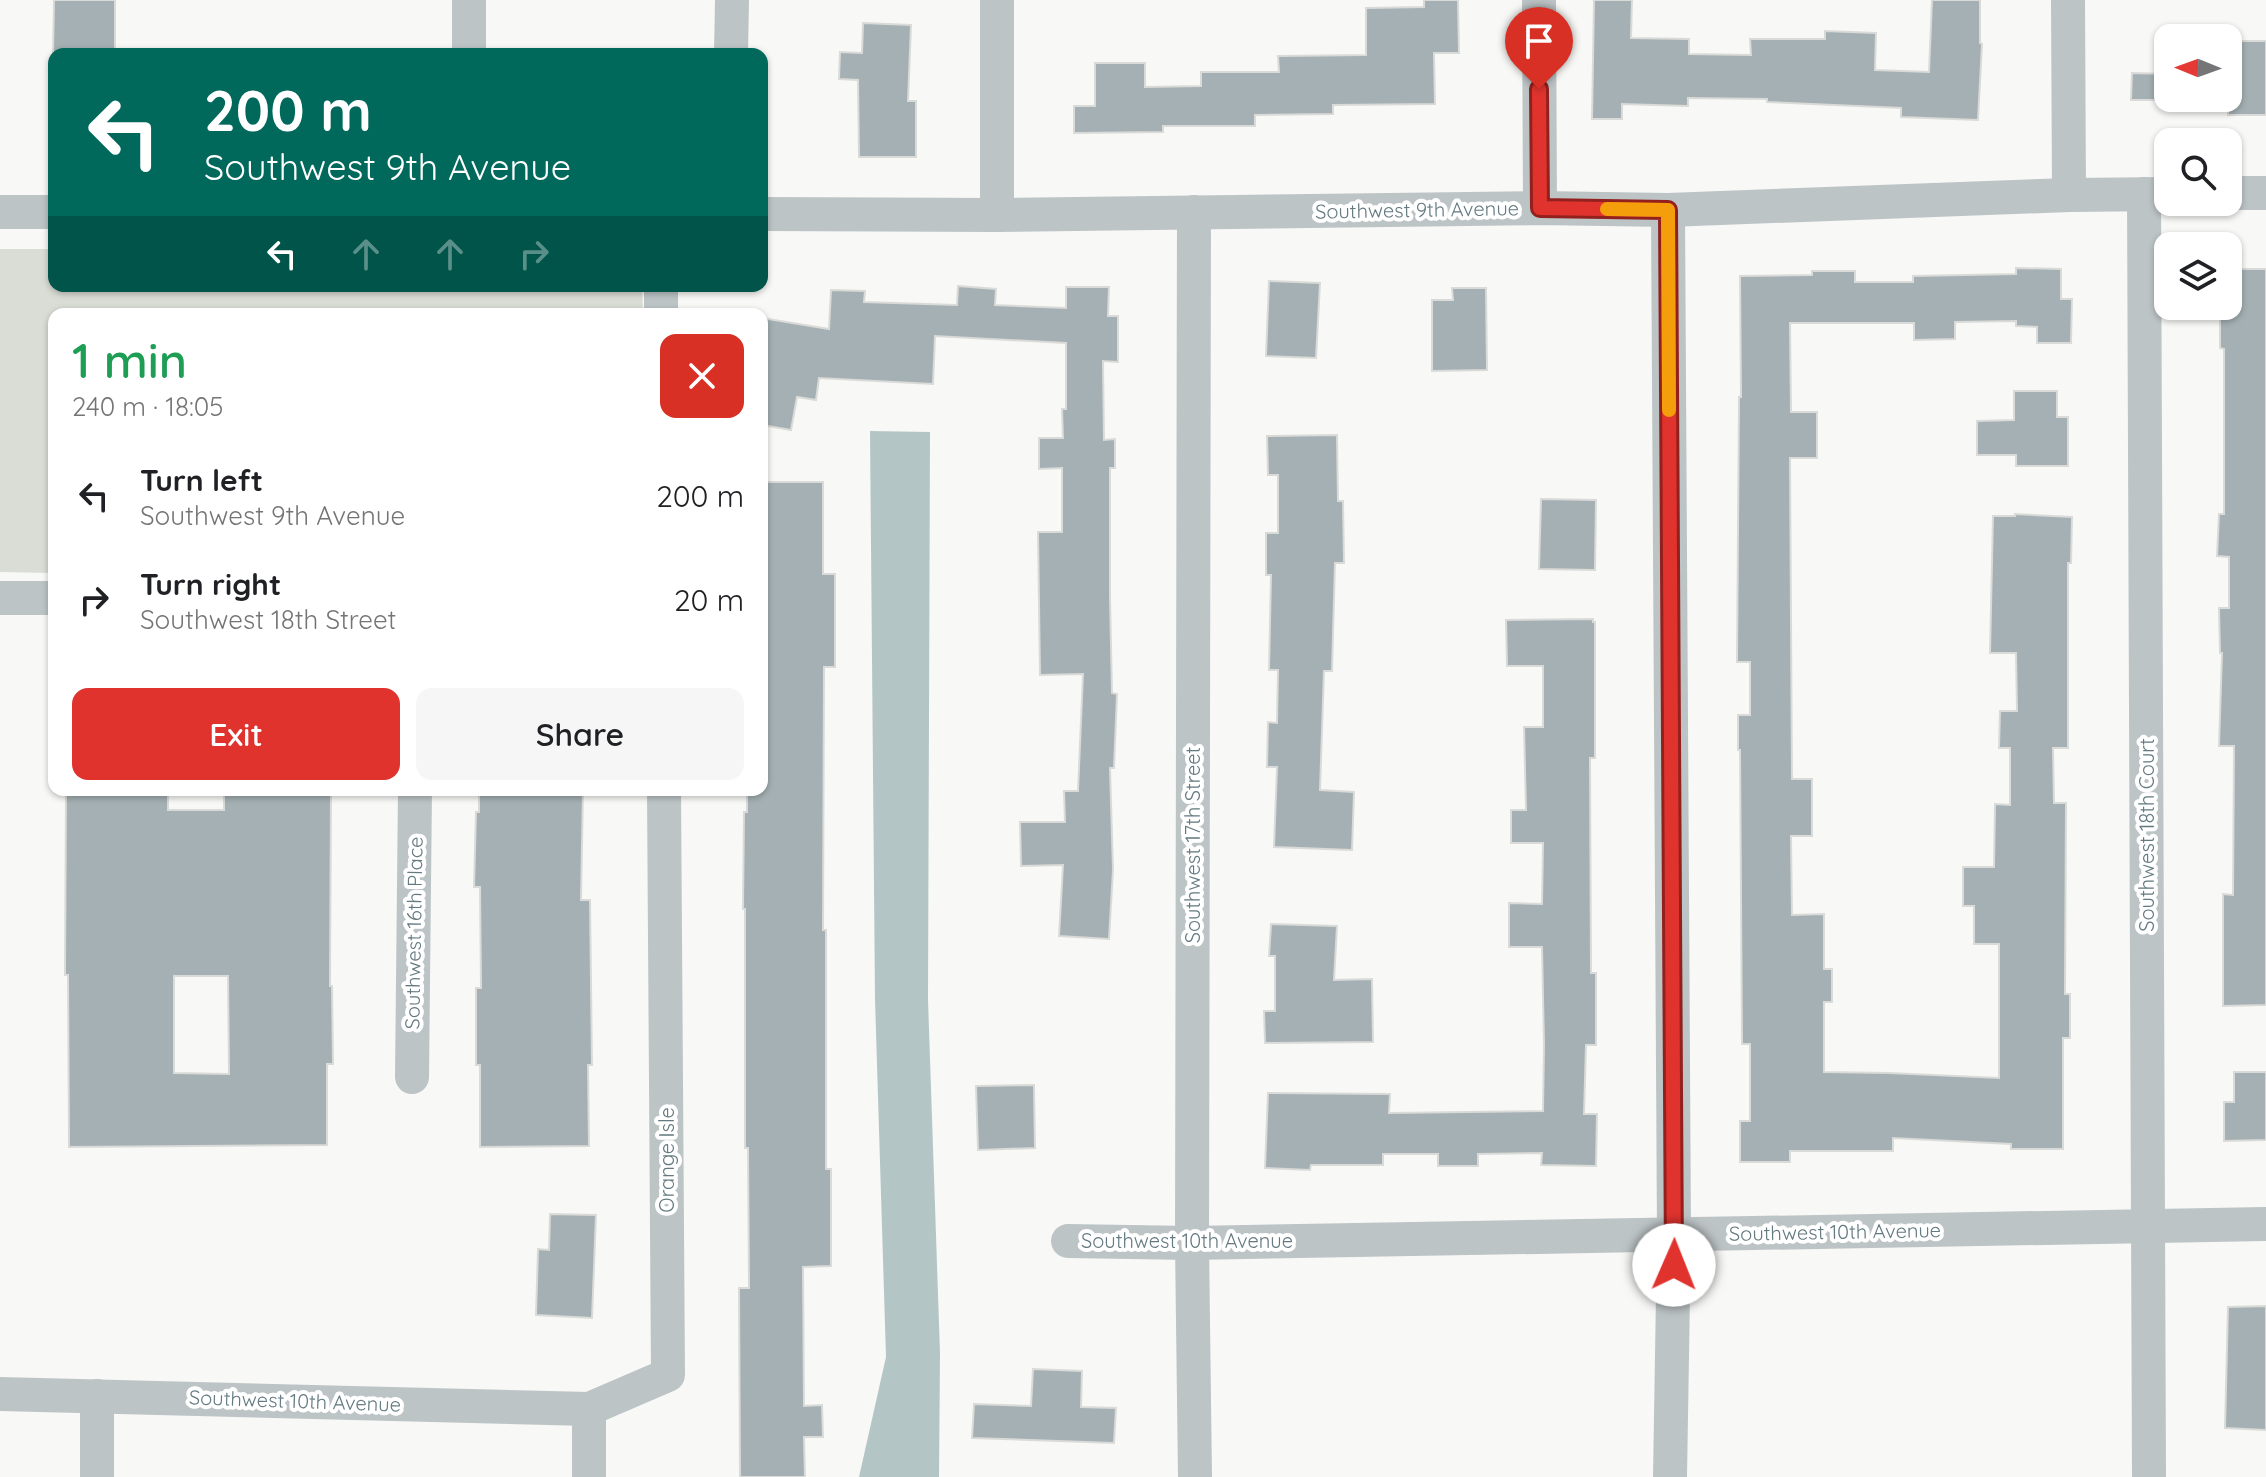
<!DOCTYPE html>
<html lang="en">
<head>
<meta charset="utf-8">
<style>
	:root { --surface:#fff; --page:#f6f6f6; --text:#202124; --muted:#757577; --accent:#e0332e }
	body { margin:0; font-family:Quicksand,sans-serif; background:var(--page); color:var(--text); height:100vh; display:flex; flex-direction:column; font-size:30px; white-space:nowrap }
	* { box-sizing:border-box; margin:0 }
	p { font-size:26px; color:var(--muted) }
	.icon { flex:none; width:44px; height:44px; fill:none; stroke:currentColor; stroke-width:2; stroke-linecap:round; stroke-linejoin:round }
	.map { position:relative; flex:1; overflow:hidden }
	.sheet { position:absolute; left:48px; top:308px; width:720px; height:488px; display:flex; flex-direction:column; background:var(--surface); border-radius:16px; box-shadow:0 2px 6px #0004 }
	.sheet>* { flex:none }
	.banner { position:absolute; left:48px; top:48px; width:720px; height:244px; border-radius:16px; box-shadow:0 2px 6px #0004; background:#00695c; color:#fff; overflow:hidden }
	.needle { width:52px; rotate:271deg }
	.controls { position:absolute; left:2154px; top:24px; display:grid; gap:16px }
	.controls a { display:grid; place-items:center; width:88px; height:88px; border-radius:16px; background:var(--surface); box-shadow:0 2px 6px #0004; font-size:40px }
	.pin { position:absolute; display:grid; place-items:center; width:68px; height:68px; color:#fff; margin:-82px -34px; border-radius:50% 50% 50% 0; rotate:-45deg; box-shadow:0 0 8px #0007 }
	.pin .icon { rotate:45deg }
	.me { position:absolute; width:88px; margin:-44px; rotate:1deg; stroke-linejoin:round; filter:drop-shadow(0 0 6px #0008) }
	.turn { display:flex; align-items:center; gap:28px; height:168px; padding:0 24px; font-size:36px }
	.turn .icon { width:104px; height:104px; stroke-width:2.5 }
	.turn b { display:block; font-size:56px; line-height:68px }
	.lanes { display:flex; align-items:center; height:76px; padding:0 24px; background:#0003; justify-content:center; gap:40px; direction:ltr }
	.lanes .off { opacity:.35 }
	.round { display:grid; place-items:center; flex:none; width:84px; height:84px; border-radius:16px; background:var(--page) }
	.summary { display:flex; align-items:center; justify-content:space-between; height:136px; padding:0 24px }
	h1 { font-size:48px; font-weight:600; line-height:60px; color:#1e9e55 }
	.action { display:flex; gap:16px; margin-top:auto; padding:16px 24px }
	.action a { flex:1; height:92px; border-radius:16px; background:var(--accent); color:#fff; font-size:32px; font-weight:600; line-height:92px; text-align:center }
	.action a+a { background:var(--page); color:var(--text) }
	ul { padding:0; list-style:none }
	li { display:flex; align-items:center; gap:24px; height:104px; padding:0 24px }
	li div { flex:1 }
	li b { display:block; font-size:30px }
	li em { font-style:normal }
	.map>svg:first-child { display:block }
</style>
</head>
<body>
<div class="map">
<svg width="2266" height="1477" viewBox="0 0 2266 1477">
	<rect width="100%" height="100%" fill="#f8f8f6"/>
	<!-- green -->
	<path fill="#d9ddd5" d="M 0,249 L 54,249 L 54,286 L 642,286 L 643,314 L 54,314 L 54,573 L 0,572 Z"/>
	<!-- water -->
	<path fill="#b4c5c6" d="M 870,431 L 930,432 L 928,1000 L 940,1353 L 939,1477 L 859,1477 L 886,1357 L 875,999 Z"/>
	<!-- building -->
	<g fill="#a4b0b3" stroke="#dadad8" stroke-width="2" fill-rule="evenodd">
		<path d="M 54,0 L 115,0 L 115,54 L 53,54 Z"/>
		<path d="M 1424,0 L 1458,0 L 1459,53 L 1434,53 L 1435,104 L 1333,105 L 1333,114 L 1255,115 L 1255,126 L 1163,126 L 1163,132 L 1074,133 L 1074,106 L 1095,106 L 1095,63 L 1145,63 L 1145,87 L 1201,86 L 1201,72 L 1279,72 L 1278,56 L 1366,55 L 1366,8 L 1424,7 Z"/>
		<path d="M 1594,0 L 1632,0 L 1631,38 L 1689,39 L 1689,54 L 1751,55 L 1750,39 L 1825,39 L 1825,31 L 1876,33 L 1875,70 L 1929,72 L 1932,0 L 1980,0 L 1980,43 L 1982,44 L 1978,120 L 1901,117 L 1901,108 L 1767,102 L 1767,99 L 1688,98 L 1688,106 L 1622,104 L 1622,119 L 1592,119 Z"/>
		<path d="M 863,23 L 911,25 L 908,101 L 916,101 L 916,157 L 859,157 L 858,80 L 839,79 L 840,52 L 862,53 Z"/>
		<rect x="2228" y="41" width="38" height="74"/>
		<path d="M 2132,73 L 2168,74 L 2168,100 L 2131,100 Z"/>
		<path d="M 2016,268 L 2061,269 L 2061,299 L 2072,299 L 2071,343 L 2037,343 L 2037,327 L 2016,326 L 2016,321 L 1955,322 L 1955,339 L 1914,340 L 1914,323 L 1790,323 L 1791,412 L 1817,412 L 1817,458 L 1790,458 L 1792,779 L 1812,779 L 1812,836 L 1791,836 L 1792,915 L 1824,914 L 1824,969 L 1832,969 L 1832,1002 L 1824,1002 L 1824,1072 L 1889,1073 L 1999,1078 L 1999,944 L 1974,944 L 1974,906 L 1963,906 L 1963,867 L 1994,867 L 1995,804 L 2010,805 L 2010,748 L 1999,748 L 2000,711 L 2017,711 L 2016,653 L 1990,653 L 1993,516 L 2015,516 L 2015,514 L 2072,517 L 2071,563 L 2068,563 L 2068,748 L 2053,748 L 2054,803 L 2066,803 L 2065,994 L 2070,994 L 2070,1038 L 2063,1038 L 2063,1149 L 2011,1149 L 2011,1144 L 1893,1138 L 1893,1151 L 1790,1151 L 1790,1162 L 1740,1162 L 1740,1121 L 1750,1121 L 1750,1044 L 1742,1044 L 1740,750 L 1738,750 L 1738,715 L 1750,715 L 1750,662 L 1737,662 L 1739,397 L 1741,397 L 1740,276 L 1812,275 L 1812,271 L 1855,271 L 1855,282 L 1913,282 L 1913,276 L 2016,274 Z"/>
		<path d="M 2228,269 L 2266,269 L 2266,1005 L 2223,1006 L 2223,894 L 2233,895 L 2234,746 L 2219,746 L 2222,653 L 2220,653 L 2219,608 L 2229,608 L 2229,557 L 2217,556 L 2219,514 L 2224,514 L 2224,349 L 2220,348 L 2220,306 L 2228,306 Z"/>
		<path d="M 1269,281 L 1320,283 L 1316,358 L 1266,356 Z"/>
		<path d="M 958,286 L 996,289 L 995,305 L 1066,308 L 1066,287 L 1109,287 L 1108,316 L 1118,316 L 1118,362 L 1103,361 L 1104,440 L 1115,439 L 1115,468 L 1110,468 L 1110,598 L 1112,693 L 1117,694 L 1114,768 L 1110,768 L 1113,870 L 1109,939 L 1059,936 L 1063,865 L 1021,866 L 1020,822 L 1065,822 L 1064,791 L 1078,791 L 1083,674 L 1040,675 L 1038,532 L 1062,532 L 1062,468 L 1039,469 L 1039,438 L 1063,438 L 1062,409 L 1066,409 L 1066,343 L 935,336 L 933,384 L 819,378 L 816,400 L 797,397 L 791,430 L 762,425 L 762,318 L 829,329 L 831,290 L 865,291 L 864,302 L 957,305 Z"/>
		<path d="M 1452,288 L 1486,288 L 1487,370 L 1432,371 L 1432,300 L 1453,300 Z"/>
		<path d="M 2014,391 L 2057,391 L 2057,417 L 2068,417 L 2068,466 L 2016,466 L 2016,455 L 1977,455 L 1977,421 L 2014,420 Z"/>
		<path d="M 1337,435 L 1338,501 L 1343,501 L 1344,563 L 1335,563 L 1332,671 L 1324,671 L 1320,790 L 1354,792 L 1352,850 L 1274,847 L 1277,767 L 1267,767 L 1268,722 L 1277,723 L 1278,670 L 1269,670 L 1271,575 L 1266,575 L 1266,533 L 1278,533 L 1278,475 L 1268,475 L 1267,436 Z"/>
		<path d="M 762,482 L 823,482 L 823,574 L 835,574 L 835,667 L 824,667 L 823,930 L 826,930 L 826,1169 L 831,1169 L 831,1266 L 803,1267 L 804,1406 L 822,1405 L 823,1437 L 804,1437 L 805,1477 L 740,1477 L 739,1288 L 749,1288 L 748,1148 L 745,1148 L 745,909 L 743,909 L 744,812 L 747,812 L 747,790 L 762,790 Z"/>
		<path d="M 1541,499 L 1596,500 L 1595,570 L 1539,569 Z"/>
		<path d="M 1593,619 L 1593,622 L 1595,622 L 1595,758 L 1590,758 L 1591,973 L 1596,973 L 1596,1045 L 1586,1045 L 1584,1114 L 1597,1114 L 1596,1166 L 1541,1165 L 1542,1153 L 1478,1154 L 1478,1166 L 1438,1166 L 1438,1154 L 1383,1154 L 1383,1165 L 1311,1165 L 1310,1170 L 1265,1168 L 1268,1093 L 1390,1094 L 1389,1113 L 1543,1111 L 1544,1045 L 1542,947 L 1509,947 L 1509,903 L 1542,904 L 1543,843 L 1511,843 L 1511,810 L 1526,810 L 1524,727 L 1543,727 L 1543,666 L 1507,666 L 1506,620 Z"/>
		<path d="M 66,790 L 168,790 L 168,810 L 224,810 L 224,790 L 331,790 L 330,986 L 332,986 L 333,1064 L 327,1064 L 327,1145 L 69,1147 L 68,975 L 65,975 ZM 174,976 L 228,976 L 229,1074 L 174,1073 Z"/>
		<path d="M 479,790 L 583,790 L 581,900 L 590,900 L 592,1065 L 588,1065 L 589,1146 L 480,1147 L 480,1065 L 476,1065 L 476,988 L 481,988 L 480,887 L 474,887 L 476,812 L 479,812 Z"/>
		<path d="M 1271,924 L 1337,926 L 1334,980 L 1372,979 L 1373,1042 L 1265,1043 L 1264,1011 L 1275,1011 L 1275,956 L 1269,956 Z"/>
		<path d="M 2234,1072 L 2266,1072 L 2266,1140 L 2224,1141 L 2224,1102 L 2234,1102 Z"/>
		<path d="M 1034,1085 L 1035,1148 L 978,1150 L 976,1086 Z"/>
		<path d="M 550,1214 L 596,1215 L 592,1318 L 536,1315 L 538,1249 L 549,1250 Z"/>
		<path d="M 2266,1306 L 2266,1430 L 2225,1428 L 2228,1307 Z"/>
		<path d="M 1033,1369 L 1082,1371 L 1081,1407 L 1116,1408 L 1114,1443 L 972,1438 L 974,1404 L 1031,1406 Z"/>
	</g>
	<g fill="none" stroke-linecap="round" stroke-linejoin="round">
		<!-- minor -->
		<g stroke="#bdc4c6" stroke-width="34">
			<path d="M 997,0 L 997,215"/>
			<path d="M 1539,0 L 1540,208"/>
			<path d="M 2068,0 L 2069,195"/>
			<path d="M 469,54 L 469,0"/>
			<path d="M 731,54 L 732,0"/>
			<path d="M 2228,193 L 2266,193"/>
			<path d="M 2144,194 L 2149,1477"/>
			<path d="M 1668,210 L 1674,1235 L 1670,1477"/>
			<path d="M 0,212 L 54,212"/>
			<path d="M 1194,212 L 1192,1243 L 1195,1477"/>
			<path d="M 762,214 L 997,215 L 1540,208 L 1668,210 L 2069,195 L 2168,194"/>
			<path d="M 661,286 L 661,314"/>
			<path d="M 0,598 L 54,598"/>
			<path d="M 412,1077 L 415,790"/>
			<path d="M 1068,1241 L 1192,1243 L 2266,1224"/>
			<path d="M 0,1394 L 589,1409"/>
			<path d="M 97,1396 L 97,1477"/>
			<path d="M 589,1477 L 589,1409 L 668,1375 L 664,790"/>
		</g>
	</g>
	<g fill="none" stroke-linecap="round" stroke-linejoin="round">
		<defs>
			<path id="route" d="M 1539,89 L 1540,208 L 1668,210 L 1674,1265"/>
		</defs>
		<!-- route casing -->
		<use href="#route" stroke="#92211e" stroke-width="20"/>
		<!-- route -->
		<use href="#route" stroke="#e0332e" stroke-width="14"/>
		<!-- slow -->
		<path stroke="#f59e0b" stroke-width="14" d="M 1607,209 L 1668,210 L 1669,410"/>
	</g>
	<g text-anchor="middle" stroke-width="8" stroke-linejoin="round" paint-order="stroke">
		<!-- street labels -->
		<g font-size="20" fill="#647a80" stroke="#fff">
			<text transform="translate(1417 210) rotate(-1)" y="7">Southwest 9th Avenue</text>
			<text transform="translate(2147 835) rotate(-90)" y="7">Southwest 18th Court</text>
			<text transform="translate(1193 845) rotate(-90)" y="7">Southwest 17th Street</text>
			<text transform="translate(414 933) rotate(-89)" y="7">Southwest 16th Place</text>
			<text transform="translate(667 1160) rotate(-90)" y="7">Orange Isle</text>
			<text transform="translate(1835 1232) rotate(-1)" y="7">Southwest 10th Avenue</text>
			<text x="1187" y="1248">Southwest 10th Avenue</text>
			<text transform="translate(295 1401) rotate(2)" y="7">Southwest 10th Avenue</text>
		</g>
	</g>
</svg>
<div class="controls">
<a><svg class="needle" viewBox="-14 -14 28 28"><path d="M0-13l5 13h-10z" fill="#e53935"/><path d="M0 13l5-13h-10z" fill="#757577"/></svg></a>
<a><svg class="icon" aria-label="search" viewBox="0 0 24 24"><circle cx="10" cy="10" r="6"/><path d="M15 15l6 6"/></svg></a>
<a><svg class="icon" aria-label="layers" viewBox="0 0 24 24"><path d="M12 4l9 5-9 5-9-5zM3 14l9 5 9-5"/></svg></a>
</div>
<div class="pin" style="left:1539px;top:89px;background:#d93025"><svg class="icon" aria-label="arrive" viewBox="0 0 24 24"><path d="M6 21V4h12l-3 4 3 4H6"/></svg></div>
<svg class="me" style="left:1674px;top:1265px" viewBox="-20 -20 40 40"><circle r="19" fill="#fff"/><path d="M0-13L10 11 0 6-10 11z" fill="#e0332e"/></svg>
<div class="banner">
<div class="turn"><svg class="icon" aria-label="left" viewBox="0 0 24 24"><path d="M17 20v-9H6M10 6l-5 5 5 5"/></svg><div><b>200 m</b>Southwest 9th Avenue</div></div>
<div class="lanes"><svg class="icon" aria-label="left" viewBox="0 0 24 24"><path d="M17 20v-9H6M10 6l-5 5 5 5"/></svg><svg class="icon off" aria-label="ahead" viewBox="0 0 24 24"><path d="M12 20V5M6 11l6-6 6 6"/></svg><svg class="icon off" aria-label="ahead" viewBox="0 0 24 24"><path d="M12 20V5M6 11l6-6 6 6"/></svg><svg class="icon off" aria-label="right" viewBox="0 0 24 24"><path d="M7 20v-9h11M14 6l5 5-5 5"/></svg></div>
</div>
<section class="sheet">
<div class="summary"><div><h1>1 min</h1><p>240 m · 18:05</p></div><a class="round" style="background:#d93025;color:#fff"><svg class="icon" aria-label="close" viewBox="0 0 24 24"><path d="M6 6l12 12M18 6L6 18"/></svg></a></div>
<ul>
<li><svg class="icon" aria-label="left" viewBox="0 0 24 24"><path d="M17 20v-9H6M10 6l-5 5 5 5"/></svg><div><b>Turn left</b><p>Southwest 9th Avenue</p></div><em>200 m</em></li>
<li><svg class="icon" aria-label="right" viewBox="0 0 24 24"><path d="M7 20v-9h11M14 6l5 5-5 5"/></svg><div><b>Turn right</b><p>Southwest 18th Street</p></div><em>20 m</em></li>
</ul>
<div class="action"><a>Exit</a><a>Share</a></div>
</section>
</div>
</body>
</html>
